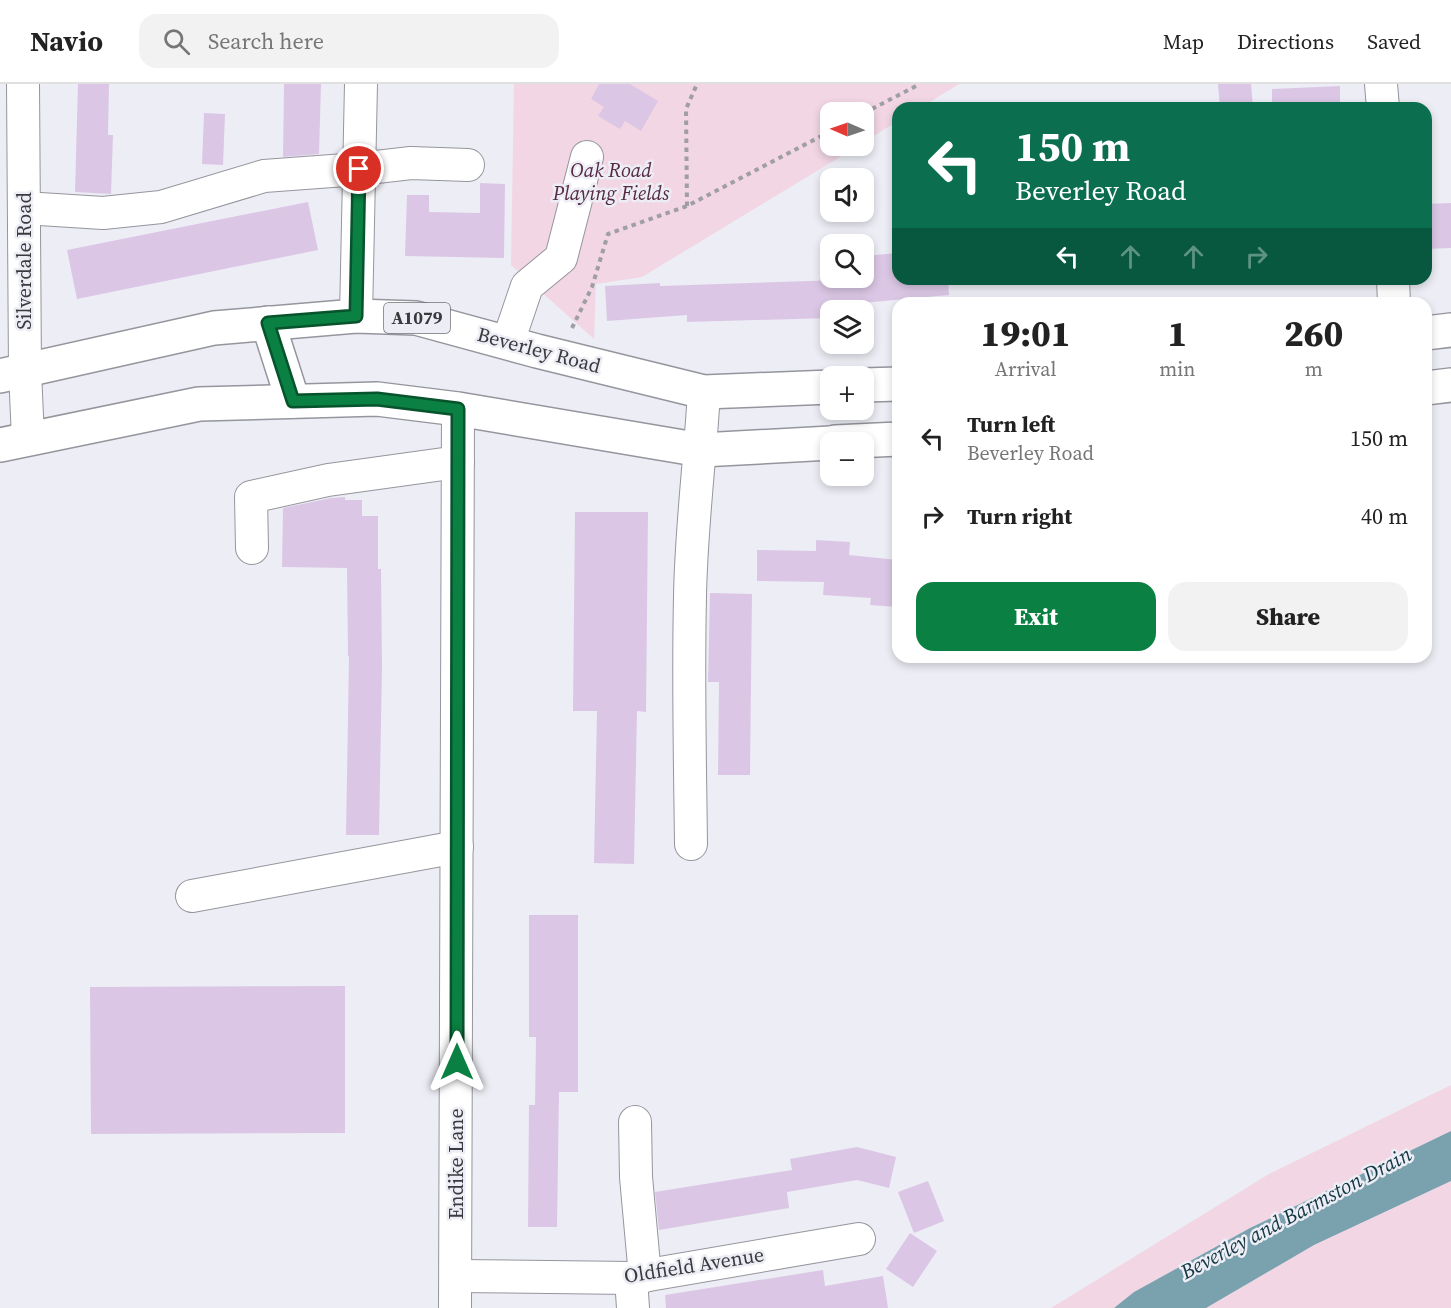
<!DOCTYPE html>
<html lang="en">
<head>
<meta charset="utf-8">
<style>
	:root { --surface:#fff; --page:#f2f2f2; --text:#222; --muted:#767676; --line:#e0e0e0; --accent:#0b8043 }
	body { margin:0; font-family:"Source Serif 4",serif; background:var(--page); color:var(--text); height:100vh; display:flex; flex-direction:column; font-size:22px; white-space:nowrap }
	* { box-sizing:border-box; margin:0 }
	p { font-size:20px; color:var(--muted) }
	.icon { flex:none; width:33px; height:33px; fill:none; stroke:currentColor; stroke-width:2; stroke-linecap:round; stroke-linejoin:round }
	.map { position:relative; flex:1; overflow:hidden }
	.side { position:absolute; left:892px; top:213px; width:540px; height:366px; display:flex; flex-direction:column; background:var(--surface); border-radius:18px; box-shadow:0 3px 9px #0003 }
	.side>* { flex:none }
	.hud { position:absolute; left:892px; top:18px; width:540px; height:183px; border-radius:18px; box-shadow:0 3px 9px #0003; background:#0b6e4f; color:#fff; overflow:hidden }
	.needle { width:39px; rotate:272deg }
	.controls { position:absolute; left:820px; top:18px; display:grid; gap:12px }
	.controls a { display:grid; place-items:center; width:54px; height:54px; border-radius:12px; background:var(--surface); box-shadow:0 3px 9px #0003; font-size:30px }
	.pin { position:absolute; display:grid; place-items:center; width:51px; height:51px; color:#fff; margin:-26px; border:3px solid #fff; border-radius:50%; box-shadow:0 2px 6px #0007 }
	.me { position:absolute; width:66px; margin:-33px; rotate:0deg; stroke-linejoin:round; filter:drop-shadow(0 0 4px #0008) }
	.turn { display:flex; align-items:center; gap:21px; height:126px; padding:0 24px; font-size:27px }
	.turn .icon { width:78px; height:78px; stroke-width:2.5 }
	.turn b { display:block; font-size:42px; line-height:51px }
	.lanes { display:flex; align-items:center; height:57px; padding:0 24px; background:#0003; justify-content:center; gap:30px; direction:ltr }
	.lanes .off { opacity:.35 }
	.eta { display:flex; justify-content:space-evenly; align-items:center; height:102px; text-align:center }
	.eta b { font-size:36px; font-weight:800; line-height:42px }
	.button { display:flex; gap:12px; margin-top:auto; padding:12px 24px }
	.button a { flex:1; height:69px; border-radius:18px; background:var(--accent); color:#fff; font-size:24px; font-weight:800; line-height:69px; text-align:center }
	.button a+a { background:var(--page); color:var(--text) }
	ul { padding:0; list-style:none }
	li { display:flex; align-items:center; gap:18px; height:78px; padding:0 24px }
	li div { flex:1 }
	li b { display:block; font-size:22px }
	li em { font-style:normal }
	header { display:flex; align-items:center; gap:36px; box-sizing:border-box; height:84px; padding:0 30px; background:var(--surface); border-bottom:2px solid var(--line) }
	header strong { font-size:28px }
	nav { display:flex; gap:33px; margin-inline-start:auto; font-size:21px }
	.search { width:420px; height:54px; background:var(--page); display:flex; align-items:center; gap:15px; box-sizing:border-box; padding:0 21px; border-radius:18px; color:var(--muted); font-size:22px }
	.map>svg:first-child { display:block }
</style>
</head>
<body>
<header>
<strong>Navio</strong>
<div class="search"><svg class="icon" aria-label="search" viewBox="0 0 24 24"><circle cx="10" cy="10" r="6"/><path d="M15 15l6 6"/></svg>Search here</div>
<nav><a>Map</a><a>Directions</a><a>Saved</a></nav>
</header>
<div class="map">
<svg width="1451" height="1224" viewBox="0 0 1451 1224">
	<rect width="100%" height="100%" fill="#ededf5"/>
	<!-- green -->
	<g fill="#f2d6e4">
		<path d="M 514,0 L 959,0 L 920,24 L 898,24 L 898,37 L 864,58 L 864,28 L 831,28 L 831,62 L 858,62 L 642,193 L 596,200 L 594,255 L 511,181 Z"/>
		<path d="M 1451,1001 L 1451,1047 L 1250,1144 L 1134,1208 L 1114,1224 L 1051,1224 L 1269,1090 Z"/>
		<path d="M 1451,1097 L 1451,1224 L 1206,1224 L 1314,1161 Z"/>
	</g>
	<!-- water -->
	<path fill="#7aa1ae" d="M 1451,1047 L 1451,1097 L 1314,1161 L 1206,1224 L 1114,1224 L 1134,1208 L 1250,1144 Z"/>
	<!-- building -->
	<g fill="#dbc7e5">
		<path d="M 78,0 L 109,0 L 108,51 L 113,51 L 111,110 L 75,108 Z"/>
		<path d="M 284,0 L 321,0 L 319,70 L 283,73 Z"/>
		<path d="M 599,0 L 630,0 L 658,17 L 641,47 L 625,37 L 620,45 L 598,32 L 604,23 L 591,15 Z"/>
		<path d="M 1218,0 L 1251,0 L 1253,24 L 1220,24 Z"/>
		<path d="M 1340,2 L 1340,24 L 1272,24 L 1272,5 Z"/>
		<path d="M 204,29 L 225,30 L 223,81 L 202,80 Z"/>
		<path d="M 480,99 L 505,100 L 504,174 L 405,172 L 407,111 L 429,111 L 429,128 L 480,129 Z"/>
		<path d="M 308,118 L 318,166 L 77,215 L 67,166 Z"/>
		<path d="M 1451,119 L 1451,164 L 1426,165 L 1426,120 Z"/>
		<path d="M 898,169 L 898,195 L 948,195 L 949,211 L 829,222 L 829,234 L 687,238 L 687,231 L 607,237 L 605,202 L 660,199 L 660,202 L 841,196 L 840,194 L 864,194 L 864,172 Z"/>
		<path d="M 345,413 L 345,416 L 362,416 L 362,432 L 378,432 L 378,485 L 381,485 L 382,583 L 379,751 L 346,751 L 349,572 L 348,572 L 347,484 L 282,483 L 283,424 L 331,414 Z"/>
		<path d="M 575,428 L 648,428 L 646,628 L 637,627 L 634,780 L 594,779 L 597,627 L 573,627 Z"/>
		<path d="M 816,456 L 850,458 L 849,471 L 898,476 L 898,523 L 870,521 L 871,514 L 823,511 L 824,498 L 757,497 L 757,466 L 816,467 Z"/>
		<path d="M 710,509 L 752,510 L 750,691 L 718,691 L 719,598 L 708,598 Z"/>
		<path d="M 529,831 L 578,831 L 578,1008 L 559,1008 L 557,1143 L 528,1143 L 529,1021 L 535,1021 L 536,953 L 529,953 Z"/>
		<path d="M 345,902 L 345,1049 L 91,1050 L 90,903 Z"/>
		<path d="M 857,1063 L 896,1073 L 889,1104 L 857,1096 L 787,1108 L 789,1124 L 659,1146 L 655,1108 L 792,1086 L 790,1075 Z"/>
		<path d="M 928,1097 L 944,1137 L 914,1149 L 898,1108 Z"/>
		<path d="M 910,1149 L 937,1167 L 913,1203 L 886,1185 Z"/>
		<path d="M 823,1186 L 825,1202 L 883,1192 L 888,1224 L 666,1224 L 665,1211 Z"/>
	</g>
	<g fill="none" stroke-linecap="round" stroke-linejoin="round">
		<defs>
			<g id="minor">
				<path d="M 23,0 L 25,288 L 28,354"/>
				<path d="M 1381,0 L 1383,24"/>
				<path d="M 24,124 L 103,129 L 161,123 L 264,92 L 359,85 L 411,79 L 468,81"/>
				<path d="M 1393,195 L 1394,219"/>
				<path d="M 356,232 L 361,0"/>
				<path d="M 508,258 L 527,202 L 561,174 L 587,73"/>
				<path d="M 252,464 L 251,413 L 328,396 L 458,378"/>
				<path d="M 691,760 C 690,678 688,595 690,513 C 691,445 700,377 704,308"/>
				<path d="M 192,812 L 457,763"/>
				<path d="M 635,1038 L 636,1093 L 645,1192"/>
				<path d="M 456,1192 L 631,1194 L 859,1155"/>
				<path d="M 631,1194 L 633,1224"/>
				<path d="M 455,1224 L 458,325"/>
			</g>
			<g id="major">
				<path d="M 268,239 L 293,317"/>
				<path d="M 1426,249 L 1451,246"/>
				<path d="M 0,292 L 214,244 L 356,232 L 416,234 L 537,267 L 704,308 L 831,303"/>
				<path d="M 864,301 L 898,300"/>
				<path d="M 1426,304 L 1451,301"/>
				<path d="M 835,358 L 898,355"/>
				<path d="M 0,361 L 199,320 L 377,315 L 458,325 L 701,366 L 831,359"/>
			</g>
		</defs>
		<!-- minor casing -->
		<use href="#minor" stroke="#95959d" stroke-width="34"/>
		<!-- major casing -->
		<use href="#major" stroke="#95959d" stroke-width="36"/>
		<!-- path -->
		<g stroke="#9e9ea4" stroke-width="4" stroke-dasharray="4.5 4.5" stroke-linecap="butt">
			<path d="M 864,29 L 920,0"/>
			<path d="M 687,122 L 686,25 L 697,0"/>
			<path d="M 572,244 L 592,203 L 608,150 L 687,122 L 831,47"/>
		</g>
		<!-- minor -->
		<use href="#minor" stroke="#fff" stroke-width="32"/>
		<!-- major -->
		<use href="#major" stroke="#fff" stroke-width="33"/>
	</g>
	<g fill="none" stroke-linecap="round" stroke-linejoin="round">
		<defs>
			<path id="route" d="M 359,85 L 356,232 L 268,239 L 293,317 L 377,315 L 458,325 L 457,978"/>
		</defs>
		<!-- route casing -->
		<use href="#route" stroke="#07532c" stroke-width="15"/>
		<!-- route -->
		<use href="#route" stroke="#0b8043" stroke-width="10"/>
	</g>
	<g text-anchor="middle" stroke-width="5" stroke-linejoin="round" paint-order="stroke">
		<!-- shield labels -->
		<rect fill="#ededf5" stroke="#707075" stroke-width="1.5" x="384" y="219" width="66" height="30" rx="4.5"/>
		<g font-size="18" font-weight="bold" fill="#3a3a3e">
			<text x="417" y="240">A1079</text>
		</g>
		<!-- park labels -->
		<g font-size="20" font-style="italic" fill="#562943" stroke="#ededf5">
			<text x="611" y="93">Oak Road<tspan x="611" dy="23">Playing Fields</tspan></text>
		</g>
		<!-- street labels -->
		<g font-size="20" fill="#3a3a3e" stroke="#ededf5">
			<text transform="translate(24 177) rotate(-90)" y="7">Silverdale Road</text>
			<text transform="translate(539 266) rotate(15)" y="7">Beverley Road</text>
			<text transform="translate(456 1080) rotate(-90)" y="7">Endike Lane</text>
			<text transform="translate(694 1181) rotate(-9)" y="7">Oldfield Avenue</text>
		</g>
		<!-- water labels -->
		<g font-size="21" font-style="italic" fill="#123742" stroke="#ededf5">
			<text transform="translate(1296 1129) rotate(-28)" y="7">Beverley and Barmston Drain</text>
		</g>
	</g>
</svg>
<div class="controls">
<a><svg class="needle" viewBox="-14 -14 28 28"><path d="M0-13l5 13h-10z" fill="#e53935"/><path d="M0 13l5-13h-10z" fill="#767676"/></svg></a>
<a><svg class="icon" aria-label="sound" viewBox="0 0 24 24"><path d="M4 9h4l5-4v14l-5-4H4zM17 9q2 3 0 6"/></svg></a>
<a><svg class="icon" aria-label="search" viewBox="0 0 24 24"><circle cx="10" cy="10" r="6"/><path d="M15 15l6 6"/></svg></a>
<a><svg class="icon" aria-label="layers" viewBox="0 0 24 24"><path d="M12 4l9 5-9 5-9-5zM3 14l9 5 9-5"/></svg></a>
<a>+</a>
<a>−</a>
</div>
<div class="pin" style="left:359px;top:85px;background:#d93025"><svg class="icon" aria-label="arrive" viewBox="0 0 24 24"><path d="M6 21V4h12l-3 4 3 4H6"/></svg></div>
<svg class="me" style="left:457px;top:978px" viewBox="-20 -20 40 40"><path d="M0-17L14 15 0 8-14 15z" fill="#0b8043" stroke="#fff" stroke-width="4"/></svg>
<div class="hud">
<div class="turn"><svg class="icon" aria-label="left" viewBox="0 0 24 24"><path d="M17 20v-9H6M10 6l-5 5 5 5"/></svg><div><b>150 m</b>Beverley Road</div></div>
<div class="lanes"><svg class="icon" aria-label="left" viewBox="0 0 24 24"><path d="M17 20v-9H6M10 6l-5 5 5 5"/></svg><svg class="icon off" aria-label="ahead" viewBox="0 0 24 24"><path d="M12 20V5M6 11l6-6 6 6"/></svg><svg class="icon off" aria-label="ahead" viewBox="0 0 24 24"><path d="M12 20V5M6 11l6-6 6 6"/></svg><svg class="icon off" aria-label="right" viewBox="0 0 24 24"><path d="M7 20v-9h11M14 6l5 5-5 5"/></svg></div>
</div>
<section class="side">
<div class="eta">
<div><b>19:01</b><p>Arrival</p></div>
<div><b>1</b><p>min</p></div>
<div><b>260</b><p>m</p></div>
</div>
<ul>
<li><svg class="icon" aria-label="left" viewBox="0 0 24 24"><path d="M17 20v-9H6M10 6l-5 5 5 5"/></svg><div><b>Turn left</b><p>Beverley Road</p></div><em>150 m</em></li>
<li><svg class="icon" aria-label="right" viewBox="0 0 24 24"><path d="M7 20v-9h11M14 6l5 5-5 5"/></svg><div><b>Turn right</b></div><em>40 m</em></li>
</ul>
<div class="button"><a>Exit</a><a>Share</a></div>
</section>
</div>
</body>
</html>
